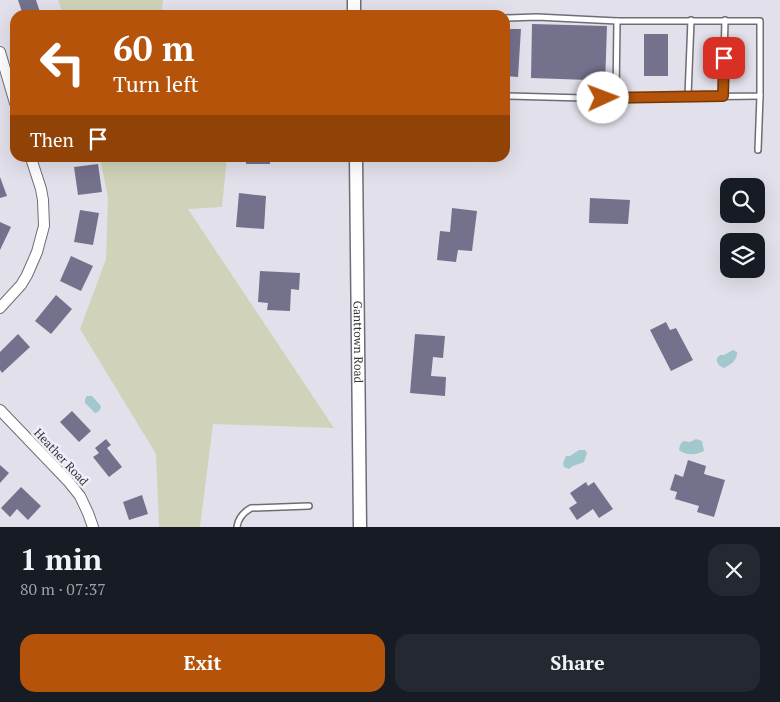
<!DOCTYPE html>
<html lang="en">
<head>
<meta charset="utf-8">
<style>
	:root { --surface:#171b24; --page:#242831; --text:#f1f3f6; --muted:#9ea1a6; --accent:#b45309 }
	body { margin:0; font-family:"PT Serif",serif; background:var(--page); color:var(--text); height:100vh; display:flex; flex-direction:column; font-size:19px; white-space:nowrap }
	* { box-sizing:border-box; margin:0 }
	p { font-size:16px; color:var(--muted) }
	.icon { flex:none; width:28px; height:28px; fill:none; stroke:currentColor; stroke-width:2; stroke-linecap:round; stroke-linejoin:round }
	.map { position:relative; height:527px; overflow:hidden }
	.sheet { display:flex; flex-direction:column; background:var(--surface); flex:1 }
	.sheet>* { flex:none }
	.hud { position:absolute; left:10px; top:10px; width:500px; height:152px; border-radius:15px; box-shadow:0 5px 20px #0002; background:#b45309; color:#fff; overflow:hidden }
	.tools { position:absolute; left:720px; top:178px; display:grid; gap:10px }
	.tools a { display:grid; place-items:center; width:45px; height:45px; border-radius:10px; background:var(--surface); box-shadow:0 5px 20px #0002; font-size:25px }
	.pin { position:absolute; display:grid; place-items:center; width:42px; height:42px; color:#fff; margin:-21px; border-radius:10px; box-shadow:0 2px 8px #0006 }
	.me { position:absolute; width:55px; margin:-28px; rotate:88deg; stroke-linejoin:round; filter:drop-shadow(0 0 4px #0008) }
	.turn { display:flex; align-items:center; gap:18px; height:105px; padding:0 20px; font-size:22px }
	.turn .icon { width:65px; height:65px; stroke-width:2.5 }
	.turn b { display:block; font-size:35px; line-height:42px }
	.then { display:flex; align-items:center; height:48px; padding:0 20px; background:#0003; gap:10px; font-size:19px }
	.round { display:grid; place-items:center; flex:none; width:52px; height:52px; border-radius:15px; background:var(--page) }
	.overview { display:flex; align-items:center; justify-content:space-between; height:85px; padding:0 20px }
	h1 { font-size:30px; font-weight:700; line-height:38px }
	.primary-button { display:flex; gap:10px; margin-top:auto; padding:10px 20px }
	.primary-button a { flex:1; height:58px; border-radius:15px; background:var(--accent); color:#fff; font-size:20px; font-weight:700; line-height:58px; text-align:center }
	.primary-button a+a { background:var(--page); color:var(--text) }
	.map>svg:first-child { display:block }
</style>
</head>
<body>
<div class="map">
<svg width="780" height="527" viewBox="0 0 780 527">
	<rect width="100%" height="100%" fill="#e2e1eb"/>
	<!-- green -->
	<g fill="#d0d3b9">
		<path d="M 58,0 L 163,0 L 161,15 L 63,15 Z"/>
		<path d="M 100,158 L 227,158 L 222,207 L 188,209 L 334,428 L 213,424 L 200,527 L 159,527 L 156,454 L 80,329 L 106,259 L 108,198 Z"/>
	</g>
	<!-- water -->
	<g fill="#a1c9cd">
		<path d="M 733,350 L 737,352 C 738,360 730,365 724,368 C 719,366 716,363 717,358 L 720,355 L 724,355 Z"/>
		<path d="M 87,396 L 92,396 L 101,406 C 100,410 99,412 95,413 L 85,403 L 85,399 Z"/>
		<path d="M 696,439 L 702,441 L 704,451 C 696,455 686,456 679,450 L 680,445 L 683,441 L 690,442 Z"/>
		<path d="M 579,450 L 585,450 L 587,453 L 584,462 L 573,466 L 569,469 L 564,467 L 563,463 L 566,456 L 570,456 Z"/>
	</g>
	<!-- building -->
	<g fill="#74718d">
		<path d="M 18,0 L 36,0 L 41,15 L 23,15 Z"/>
		<path d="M 532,24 L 607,26 L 605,85 L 602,86 L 601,102 L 588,102 L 589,80 L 531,78 Z"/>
		<path d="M 505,29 L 521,29 L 518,77 L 505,76 Z"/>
		<rect x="644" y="34" width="24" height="42"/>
		<rect x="246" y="158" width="24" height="6"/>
		<path d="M 98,164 L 102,192 L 78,195 L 74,167 Z"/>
		<path d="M 0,177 L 7,196 L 0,198 Z"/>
		<path d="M 239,193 L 266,196 L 264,229 L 236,227 Z"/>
		<path d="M 590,198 L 630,200 L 628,224 L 589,223 Z"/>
		<path d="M 452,208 L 477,211 L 472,251 L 458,250 L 456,262 L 437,260 L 440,231 L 450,232 Z"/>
		<path d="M 80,210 L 99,213 L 93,245 L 74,242 Z"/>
		<path d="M 0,222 L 11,227 L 0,250 Z"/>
		<path d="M 71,256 L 93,266 L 81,291 L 60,281 Z"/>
		<path d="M 260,271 L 300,273 L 299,290 L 291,289 L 290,311 L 267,310 L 268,303 L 258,302 Z"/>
		<path d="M 56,295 L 72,309 L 51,334 L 35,321 Z"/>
		<path d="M 666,322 L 670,330 L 676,328 L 693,360 L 671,371 L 650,330 Z"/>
		<path d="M 18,334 L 30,347 L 2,373 L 0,370 L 0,352 Z"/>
		<path d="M 415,334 L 445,336 L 443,358 L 433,357 L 431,376 L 446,377 L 445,396 L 410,393 Z"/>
		<path d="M 72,411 L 91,431 L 79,442 L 60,422 Z"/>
		<path d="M 106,439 L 111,445 L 107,448 L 122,467 L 109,477 L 93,457 L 99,453 L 95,448 Z"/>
		<path d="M 688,460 L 706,466 L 704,474 L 725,480 L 714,517 L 697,512 L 699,506 L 675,499 L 677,492 L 670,490 L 675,474 L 683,477 Z"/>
		<path d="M 0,465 L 9,473 L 0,483 Z"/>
		<path d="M 586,482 L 588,486 L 594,482 L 613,509 L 599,518 L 593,509 L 577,520 L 569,508 L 577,503 L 570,493 Z"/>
		<path d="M 21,487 L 41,506 L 28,520 L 17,509 L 10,517 L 1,508 Z"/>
		<path d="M 142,495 L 148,514 L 129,520 L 123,502 Z"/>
	</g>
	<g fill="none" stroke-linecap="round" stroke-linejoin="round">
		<defs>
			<g id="service">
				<path d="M 505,18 L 537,17 L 617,21 L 760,21 L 760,96 L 603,98"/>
				<path d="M 505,96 L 584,98"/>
				<path d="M 688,96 L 691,20"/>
				<path d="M 723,96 L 725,20"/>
				<path d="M 616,97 L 617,21"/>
				<path d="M 758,150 L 760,96"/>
				<path d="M 237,527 C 238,518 244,512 251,508 L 309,506"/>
			</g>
			<g id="minor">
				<path d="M 0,52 L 15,103"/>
				<path d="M 0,308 L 21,285 L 27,275 L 37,252 L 44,226 L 43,200 L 41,189 L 31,158"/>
				<path d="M 0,410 L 68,481 L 80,496 L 88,513 L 93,527"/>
			</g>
			<g id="tertiary">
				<path d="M 354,0 L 354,15"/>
				<path id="s1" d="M 356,158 L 360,527"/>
			</g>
		</defs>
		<!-- service casing -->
		<use href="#service" stroke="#6e6d76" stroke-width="8"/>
		<!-- minor casing -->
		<use href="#minor" stroke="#6e6d76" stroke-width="12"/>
		<!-- tertiary casing -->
		<use href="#tertiary" stroke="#6e6d76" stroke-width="15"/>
		<!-- service -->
		<use href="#service" stroke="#fff" stroke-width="5"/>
		<!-- minor -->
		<use href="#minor" stroke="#fff" stroke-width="10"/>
		<!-- tertiary -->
		<use href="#tertiary" stroke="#fff" stroke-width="12"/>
	</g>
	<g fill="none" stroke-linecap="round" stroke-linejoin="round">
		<defs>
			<path id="route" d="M 603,98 L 723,96 L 724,58"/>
		</defs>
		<!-- route casing -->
		<use href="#route" stroke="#753606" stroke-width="12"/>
		<!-- route -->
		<use href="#route" stroke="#b45309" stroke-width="9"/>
	</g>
	<g text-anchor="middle" stroke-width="5" stroke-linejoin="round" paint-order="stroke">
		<!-- street labels -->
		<g font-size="12" fill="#38373b" stroke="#efeef9">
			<text dy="4" stroke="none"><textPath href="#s1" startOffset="184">Ganttown Road</textPath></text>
			<text transform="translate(61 457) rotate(47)" y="4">Heather Road</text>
		</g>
	</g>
</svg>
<div class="tools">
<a><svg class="icon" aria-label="search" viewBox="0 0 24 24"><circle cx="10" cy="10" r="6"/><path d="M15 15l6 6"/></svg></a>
<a><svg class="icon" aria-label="layers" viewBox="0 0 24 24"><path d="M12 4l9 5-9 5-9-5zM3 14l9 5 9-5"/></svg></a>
</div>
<div class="pin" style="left:724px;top:58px;background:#d93025"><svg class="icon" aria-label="arrive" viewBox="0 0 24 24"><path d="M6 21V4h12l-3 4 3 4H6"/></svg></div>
<svg class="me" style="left:603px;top:98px" viewBox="-20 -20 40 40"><circle r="19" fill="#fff"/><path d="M0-13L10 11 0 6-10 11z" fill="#b45309"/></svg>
<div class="hud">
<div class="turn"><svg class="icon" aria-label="left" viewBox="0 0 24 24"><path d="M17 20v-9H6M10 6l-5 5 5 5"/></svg><div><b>60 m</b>Turn left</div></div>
<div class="then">Then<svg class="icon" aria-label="arrive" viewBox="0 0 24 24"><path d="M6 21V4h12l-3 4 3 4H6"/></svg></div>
</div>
</div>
<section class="sheet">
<div class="overview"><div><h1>1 min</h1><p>80 m · 07:37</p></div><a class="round"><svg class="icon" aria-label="close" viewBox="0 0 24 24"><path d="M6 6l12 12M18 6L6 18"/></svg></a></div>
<div class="primary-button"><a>Exit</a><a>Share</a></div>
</section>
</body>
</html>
